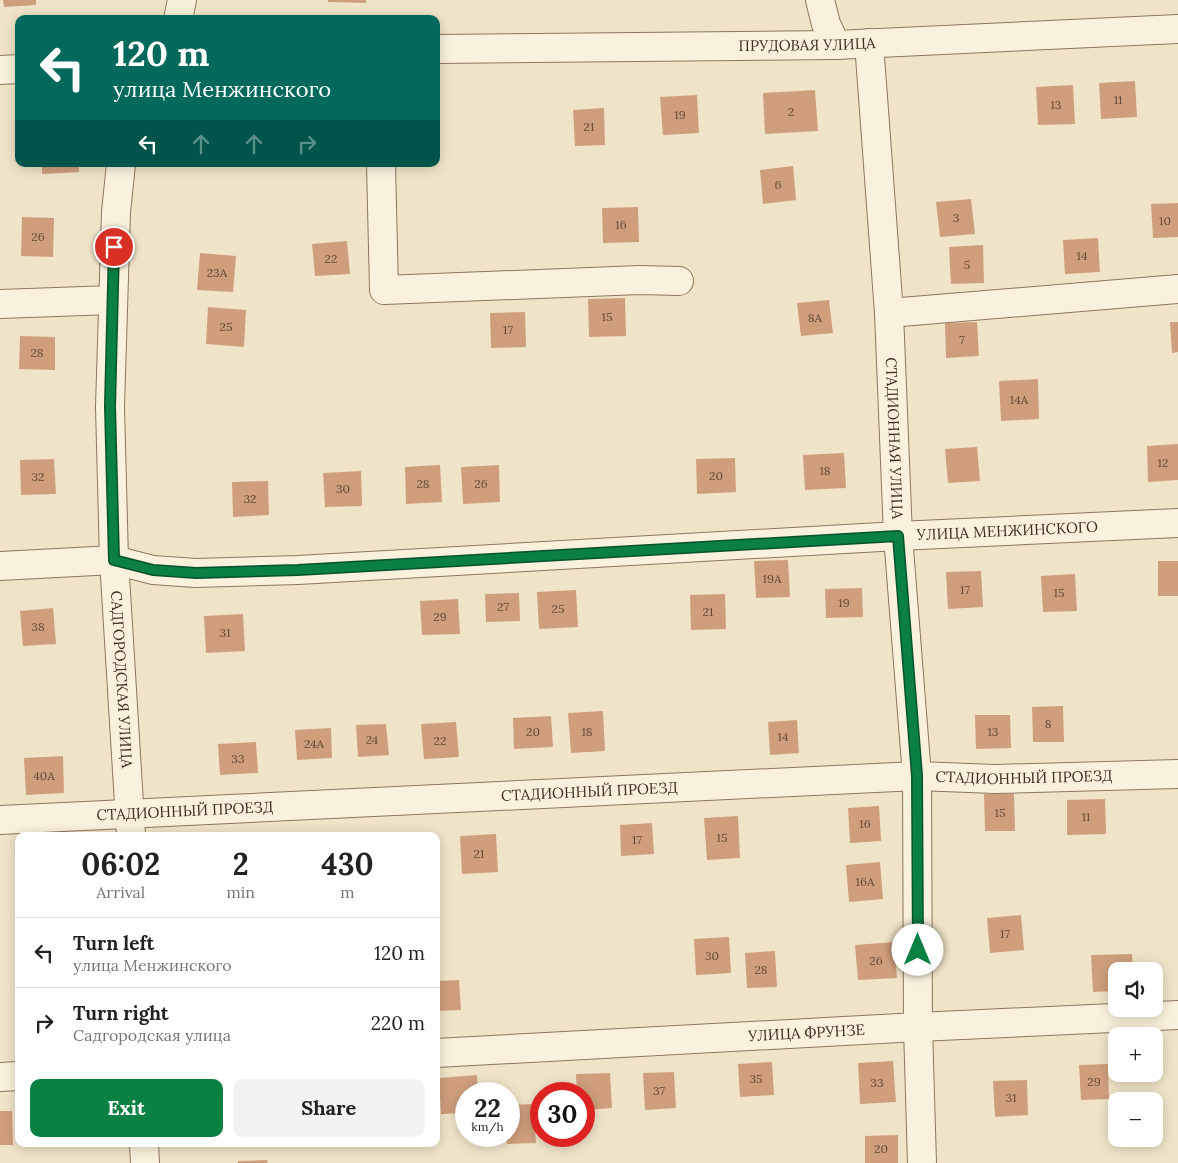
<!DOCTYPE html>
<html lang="en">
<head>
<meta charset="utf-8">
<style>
	:root { --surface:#fff; --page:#f2f2f2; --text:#222; --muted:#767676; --line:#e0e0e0; --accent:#0b8043 }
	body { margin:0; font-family:Lora,serif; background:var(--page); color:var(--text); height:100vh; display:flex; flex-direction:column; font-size:19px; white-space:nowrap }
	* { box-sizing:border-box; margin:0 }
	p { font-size:16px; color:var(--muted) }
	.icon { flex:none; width:28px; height:28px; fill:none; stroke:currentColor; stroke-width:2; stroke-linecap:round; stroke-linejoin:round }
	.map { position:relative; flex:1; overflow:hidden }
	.side { position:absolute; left:15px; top:832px; width:425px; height:315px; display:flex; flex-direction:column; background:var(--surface); border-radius:10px; box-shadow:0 2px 12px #0003 }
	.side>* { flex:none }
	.banner { position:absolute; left:15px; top:15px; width:425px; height:152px; border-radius:10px; box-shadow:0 2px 12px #0003; background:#00695c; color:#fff; overflow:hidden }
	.buttons { position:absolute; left:1108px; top:962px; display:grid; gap:10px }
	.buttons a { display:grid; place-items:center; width:55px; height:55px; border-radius:10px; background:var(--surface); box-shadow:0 2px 12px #0003; font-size:25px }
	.speed { position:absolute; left:455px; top:1082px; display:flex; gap:10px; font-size:25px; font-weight:700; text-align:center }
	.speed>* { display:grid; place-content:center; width:65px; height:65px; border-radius:50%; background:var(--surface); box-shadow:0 2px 12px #0003; line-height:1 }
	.speed small { font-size:12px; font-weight:400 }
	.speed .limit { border:8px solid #d22; background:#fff; color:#111 }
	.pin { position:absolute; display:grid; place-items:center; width:42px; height:42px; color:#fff; margin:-21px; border:2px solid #fff; border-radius:50%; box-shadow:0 1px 5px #0007 }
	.me { position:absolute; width:55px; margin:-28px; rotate:0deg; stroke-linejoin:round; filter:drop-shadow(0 0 4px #0008) }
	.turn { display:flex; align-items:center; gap:18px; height:105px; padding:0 15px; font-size:22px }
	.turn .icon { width:65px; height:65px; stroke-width:2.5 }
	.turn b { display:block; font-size:35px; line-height:42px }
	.lanes { display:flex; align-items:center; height:48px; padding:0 15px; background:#0003; justify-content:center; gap:25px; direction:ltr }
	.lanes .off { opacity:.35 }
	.eta { display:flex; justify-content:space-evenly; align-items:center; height:85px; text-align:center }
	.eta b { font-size:30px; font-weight:700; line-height:35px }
	.primary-button { display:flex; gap:10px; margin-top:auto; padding:10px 15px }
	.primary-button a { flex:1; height:58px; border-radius:10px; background:var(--accent); color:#fff; font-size:20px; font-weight:700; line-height:58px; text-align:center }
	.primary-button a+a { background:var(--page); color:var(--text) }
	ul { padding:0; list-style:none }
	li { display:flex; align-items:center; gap:15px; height:70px; padding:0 15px; border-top:1px solid var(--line) }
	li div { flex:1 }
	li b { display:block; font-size:19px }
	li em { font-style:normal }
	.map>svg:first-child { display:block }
</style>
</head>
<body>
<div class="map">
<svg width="1178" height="1163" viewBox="0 0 1178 1163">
	<rect width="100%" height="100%" fill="#f0e4c8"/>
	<!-- building -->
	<g fill="#cf9f7d">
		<path d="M 3,0 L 36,0 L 36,5 L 4,7 Z"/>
		<path d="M 328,0 L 366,0 L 366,3 L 328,2 Z"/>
		<path d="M 1135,81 L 1137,117 L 1101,119 L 1099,83 Z"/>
		<path d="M 1073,85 L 1075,124 L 1038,125 L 1036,87 Z"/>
		<path d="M 815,90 L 818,131 L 765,134 L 763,93 Z"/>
		<path d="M 697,95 L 699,133 L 663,135 L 660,97 Z"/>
		<path d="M 604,108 L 605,145 L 575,146 L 573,110 Z"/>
		<path d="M 42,164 L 79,164 L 79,172 L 42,174 Z"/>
		<path d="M 793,166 L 796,200 L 763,204 L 760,170 Z"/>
		<path d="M 971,199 L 975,234 L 940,237 L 936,202 Z"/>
		<path d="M 1178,203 L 1178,237 L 1153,238 L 1151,204 Z"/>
		<path d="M 638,207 L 639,242 L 603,243 L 602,208 Z"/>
		<path d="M 22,217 L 54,218 L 53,257 L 21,256 Z"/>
		<path d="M 1098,238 L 1100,272 L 1065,274 L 1063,240 Z"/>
		<path d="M 347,241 L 350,274 L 315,276 L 312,244 Z"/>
		<path d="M 983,245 L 984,283 L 951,284 L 949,247 Z"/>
		<path d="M 200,253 L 236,256 L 233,292 L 197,290 Z"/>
		<path d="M 625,298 L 626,336 L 589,337 L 588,299 Z"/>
		<path d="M 829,300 L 833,333 L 801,336 L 797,303 Z"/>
		<path d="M 208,307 L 246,310 L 244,347 L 206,344 Z"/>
		<path d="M 525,312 L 526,347 L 491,348 L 490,313 Z"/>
		<path d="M 977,322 L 979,356 L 946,358 L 945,323 Z"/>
		<path d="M 1170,322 L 1178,322 L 1178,352 L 1172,353 Z"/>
		<path d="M 20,336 L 55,337 L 55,370 L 19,369 Z"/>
		<path d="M 1038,379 L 1039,419 L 1001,421 L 999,381 Z"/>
		<path d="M 1178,444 L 1178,480 L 1148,482 L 1147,446 Z"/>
		<path d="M 977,447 L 980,481 L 948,483 L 945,449 Z"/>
		<path d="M 844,453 L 846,488 L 805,490 L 803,455 Z"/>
		<path d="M 735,458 L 736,492 L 697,494 L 696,459 Z"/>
		<path d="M 54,459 L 56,494 L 21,495 L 20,460 Z"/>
		<path d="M 440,465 L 442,502 L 406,504 L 405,467 Z"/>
		<path d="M 499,465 L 500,502 L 463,504 L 461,467 Z"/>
		<path d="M 361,471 L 362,506 L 325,507 L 323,473 Z"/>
		<path d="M 268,481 L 269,515 L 233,517 L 232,482 Z"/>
		<path d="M 788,560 L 790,597 L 756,598 L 754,561 Z"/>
		<rect x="1158" y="561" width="20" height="35"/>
		<path d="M 981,571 L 983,607 L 948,609 L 946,572 Z"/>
		<path d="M 1075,574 L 1077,611 L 1043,612 L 1041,576 Z"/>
		<path d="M 862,588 L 863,617 L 826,618 L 825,589 Z"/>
		<path d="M 576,590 L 578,627 L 539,629 L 537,592 Z"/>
		<path d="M 519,593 L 520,621 L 486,622 L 485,594 Z"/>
		<path d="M 725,594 L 726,629 L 691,630 L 690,595 Z"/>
		<path d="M 458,599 L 460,634 L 422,635 L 420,601 Z"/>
		<path d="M 53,608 L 56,644 L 23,646 L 20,611 Z"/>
		<path d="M 243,614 L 245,651 L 206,653 L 204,616 Z"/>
		<path d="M 1063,706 L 1064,742 L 1033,742 L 1032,707 Z"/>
		<path d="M 603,711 L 605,751 L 571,753 L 568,713 Z"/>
		<path d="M 975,715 L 1010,715 L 1011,748 L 976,749 Z"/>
		<path d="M 551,716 L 553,747 L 514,749 L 513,718 Z"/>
		<path d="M 797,720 L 799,753 L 770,755 L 768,722 Z"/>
		<path d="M 456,722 L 459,757 L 424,759 L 421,724 Z"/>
		<path d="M 386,724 L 389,755 L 358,757 L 356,725 Z"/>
		<path d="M 331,728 L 332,758 L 297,760 L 295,730 Z"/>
		<path d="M 256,742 L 258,773 L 220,775 L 218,744 Z"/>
		<path d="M 63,756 L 64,793 L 26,795 L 24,758 Z"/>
		<path d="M 984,794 L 1014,794 L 1015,831 L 985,831 Z"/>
		<path d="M 1105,799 L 1106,834 L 1067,835 L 1067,800 Z"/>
		<path d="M 879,806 L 881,841 L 850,843 L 848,808 Z"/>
		<path d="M 738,816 L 740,858 L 707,860 L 704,818 Z"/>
		<path d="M 652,823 L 654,854 L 621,856 L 620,825 Z"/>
		<path d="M 496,834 L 498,872 L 462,874 L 460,836 Z"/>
		<path d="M 880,862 L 883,899 L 849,902 L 846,865 Z"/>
		<path d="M 1021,915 L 1024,950 L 990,953 L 987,918 Z"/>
		<path d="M 729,937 L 731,973 L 696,975 L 694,939 Z"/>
		<path d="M 894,942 L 897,978 L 858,980 L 855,945 Z"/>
		<path d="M 775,951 L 777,987 L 747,988 L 745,953 Z"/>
		<path d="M 1132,954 L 1133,971 L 1116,971 L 1116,991 L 1093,992 L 1091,955 Z"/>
		<path d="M 459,980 L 461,1010 L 436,1011 L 436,981 Z"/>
		<path d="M 893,1061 L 896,1102 L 860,1104 L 858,1063 Z"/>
		<path d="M 772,1062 L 774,1095 L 740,1097 L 738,1064 Z"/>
		<path d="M 1108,1064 L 1109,1099 L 1081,1100 L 1079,1065 Z"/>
		<path d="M 674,1072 L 676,1108 L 645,1110 L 643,1073 Z"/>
		<path d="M 610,1073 L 612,1108 L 584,1110 L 584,1094 L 577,1094 L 576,1074 Z"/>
		<path d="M 477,1075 L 478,1094 L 466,1094 L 466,1113 L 441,1114 L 439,1078 Z"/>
		<path d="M 1027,1080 L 1028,1115 L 995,1117 L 993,1081 Z"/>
		<path d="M 533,1104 L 536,1143 L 507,1144 L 506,1136 L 509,1136 L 509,1105 Z"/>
		<path d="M 0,1111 L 12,1111 L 13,1145 L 0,1145 Z"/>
		<path d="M 898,1135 L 898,1163 L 865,1163 L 865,1136 Z"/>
		<path d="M 267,1160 L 268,1163 L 238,1163 L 238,1161 Z"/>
	</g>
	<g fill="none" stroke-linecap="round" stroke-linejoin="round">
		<defs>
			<g id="minor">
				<path d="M 820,0 L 826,24 L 836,45"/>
				<path d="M 178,19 L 182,0"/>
				<path id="s1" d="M 869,43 L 889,313 L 898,536 L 917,776 L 918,1027 L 922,1163"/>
				<path id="s2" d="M 436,49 L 836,45 L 1178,29"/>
				<path d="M 0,70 L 19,69"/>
				<path id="s3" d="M 121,164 L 116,212 L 110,407 L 114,560 L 131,836"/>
				<path d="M 381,164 L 384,290 L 640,280 L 679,281"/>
				<path d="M 0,304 L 112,300"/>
				<path d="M 889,313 L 1178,289"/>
				<path id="s4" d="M 0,566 L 114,560 L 153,570 L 196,573 L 298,570 L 898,536 L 1178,523"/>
				<path id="s5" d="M 0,820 L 917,776 L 995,779 L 1178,774"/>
				<path id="s6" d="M 436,1053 L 918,1027 L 1178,1015"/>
				<path d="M 0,1077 L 19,1076"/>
				<path d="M 144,1144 L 145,1163"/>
			</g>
		</defs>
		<!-- minor casing -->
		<use href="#minor" stroke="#8d765c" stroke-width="30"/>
		<!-- minor -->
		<use href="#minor" stroke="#faf1dc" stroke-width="28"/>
	</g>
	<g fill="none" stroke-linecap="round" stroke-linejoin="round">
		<defs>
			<path id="route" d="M 114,247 L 110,406 L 114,560 L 153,570 L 196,573 L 298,570 L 898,536 L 917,776 L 918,950"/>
		</defs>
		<!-- route casing -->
		<use href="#route" stroke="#07532c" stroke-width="12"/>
		<!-- route -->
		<use href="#route" stroke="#0b8043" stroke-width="9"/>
	</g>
	<g text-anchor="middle" stroke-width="4" stroke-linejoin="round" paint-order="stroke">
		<!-- number labels -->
		<g font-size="12" fill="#624a37">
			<text x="1118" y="104">11</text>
			<text x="1056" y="109">13</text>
			<text x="791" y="116">2</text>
			<text x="680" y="119">19</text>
			<text x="589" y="131">21</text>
			<text x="778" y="189">6</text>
			<text x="956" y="222">3</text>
			<text x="1165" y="225">10</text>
			<text x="621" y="229">16</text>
			<text x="38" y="241">26</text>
			<text x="1082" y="260">14</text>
			<text x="331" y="263">22</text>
			<text x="967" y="269">5</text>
			<text x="217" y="277">23А</text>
			<text x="607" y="321">15</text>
			<text x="815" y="322">8А</text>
			<text x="226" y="331">25</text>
			<text x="508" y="334">17</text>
			<text x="962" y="344">7</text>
			<text x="37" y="357">28</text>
			<text x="1019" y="404">14А</text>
			<text x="1163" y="467">12</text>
			<text x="825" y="475">18</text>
			<text x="716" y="480">20</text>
			<text x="38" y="481">32</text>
			<text x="423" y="488">28</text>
			<text x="481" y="488">26</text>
			<text x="343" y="493">30</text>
			<text x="250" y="503">32</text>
			<text x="772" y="583">19А</text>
			<text x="965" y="594">17</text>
			<text x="1059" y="597">15</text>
			<text x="844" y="607">19</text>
			<text x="503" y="611">27</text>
			<text x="558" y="613">25</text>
			<text x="708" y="616">21</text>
			<text x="440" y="621">29</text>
			<text x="38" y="631">38</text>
			<text x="225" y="637">31</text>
			<text x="1048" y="728">8</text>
			<text x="533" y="736">20</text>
			<text x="587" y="736">18</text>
			<text x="993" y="736">13</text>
			<text x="783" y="741">14</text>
			<text x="372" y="744">24</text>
			<text x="440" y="745">22</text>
			<text x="314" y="748">24А</text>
			<text x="238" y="763">33</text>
			<text x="44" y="780">40А</text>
			<text x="1000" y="817">15</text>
			<text x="1086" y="821">11</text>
			<text x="865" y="828">16</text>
			<text x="722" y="842">15</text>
			<text x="637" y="844">17</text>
			<text x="479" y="858">21</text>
			<text x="865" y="886">16А</text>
			<text x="1005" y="938">17</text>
			<text x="712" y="960">30</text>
			<text x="876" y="965">26</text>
			<text x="761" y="974">28</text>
			<text x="756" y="1083">35</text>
			<text x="1094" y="1086">29</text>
			<text x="877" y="1087">33</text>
			<text x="659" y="1095">37</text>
			<text x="1011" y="1102">31</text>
			<text x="881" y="1153">20</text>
		</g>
		<!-- street labels -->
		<g font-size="15" fill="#3d2e20" stroke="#f7eed8">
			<text dy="5" stroke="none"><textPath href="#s2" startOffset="371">ПРУДОВАЯ УЛИЦА</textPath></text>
			<text dy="5" stroke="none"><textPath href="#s1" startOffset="396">СТАДИОННАЯ УЛИЦА</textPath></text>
			<text dy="5" stroke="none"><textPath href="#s4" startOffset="1010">УЛИЦА МЕНЖИНСКОГО</textPath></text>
			<text dy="5" stroke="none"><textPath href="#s3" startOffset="516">САДГОРОДСКАЯ УЛИЦА</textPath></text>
			<text dy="5" stroke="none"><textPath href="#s5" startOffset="1025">СТАДИОННЫЙ ПРОЕЗД</textPath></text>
			<text dy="5" stroke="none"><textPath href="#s5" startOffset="590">СТАДИОННЫЙ ПРОЕЗД</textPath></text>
			<text dy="5" stroke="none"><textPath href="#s5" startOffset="185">СТАДИОННЫЙ ПРОЕЗД</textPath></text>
			<text dy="5" stroke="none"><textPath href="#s6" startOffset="371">УЛИЦА ФРУНЗЕ</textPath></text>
		</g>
	</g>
</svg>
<div class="buttons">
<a><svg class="icon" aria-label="sound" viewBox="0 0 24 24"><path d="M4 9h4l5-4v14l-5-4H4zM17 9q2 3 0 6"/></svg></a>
<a>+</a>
<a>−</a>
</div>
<div class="speed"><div>22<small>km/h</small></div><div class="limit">30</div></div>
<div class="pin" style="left:114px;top:247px;background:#d93025"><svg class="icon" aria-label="arrive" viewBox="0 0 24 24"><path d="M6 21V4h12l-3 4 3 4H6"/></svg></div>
<svg class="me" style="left:918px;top:950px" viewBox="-20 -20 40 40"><circle r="19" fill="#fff"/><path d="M0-13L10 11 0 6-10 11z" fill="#0b8043"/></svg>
<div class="banner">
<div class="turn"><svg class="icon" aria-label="left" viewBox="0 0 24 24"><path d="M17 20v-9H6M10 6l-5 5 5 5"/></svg><div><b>120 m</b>улица Менжинского</div></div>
<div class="lanes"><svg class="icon" aria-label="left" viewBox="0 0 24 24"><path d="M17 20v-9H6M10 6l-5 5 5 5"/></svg><svg class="icon off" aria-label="ahead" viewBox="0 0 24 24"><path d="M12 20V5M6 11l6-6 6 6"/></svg><svg class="icon off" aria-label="ahead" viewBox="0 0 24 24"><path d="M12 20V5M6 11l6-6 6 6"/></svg><svg class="icon off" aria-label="right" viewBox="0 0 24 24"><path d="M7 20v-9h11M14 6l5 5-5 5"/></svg></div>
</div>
<section class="side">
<div class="eta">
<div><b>06:02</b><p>Arrival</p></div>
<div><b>2</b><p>min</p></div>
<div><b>430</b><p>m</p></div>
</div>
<ul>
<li><svg class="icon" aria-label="left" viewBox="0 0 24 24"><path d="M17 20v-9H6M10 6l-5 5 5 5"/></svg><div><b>Turn left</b><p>улица Менжинского</p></div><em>120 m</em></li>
<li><svg class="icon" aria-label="right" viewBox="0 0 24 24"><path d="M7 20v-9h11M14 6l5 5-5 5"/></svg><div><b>Turn right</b><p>Садгородская улица</p></div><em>220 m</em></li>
</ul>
<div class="primary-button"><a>Exit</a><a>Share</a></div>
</section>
</div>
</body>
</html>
